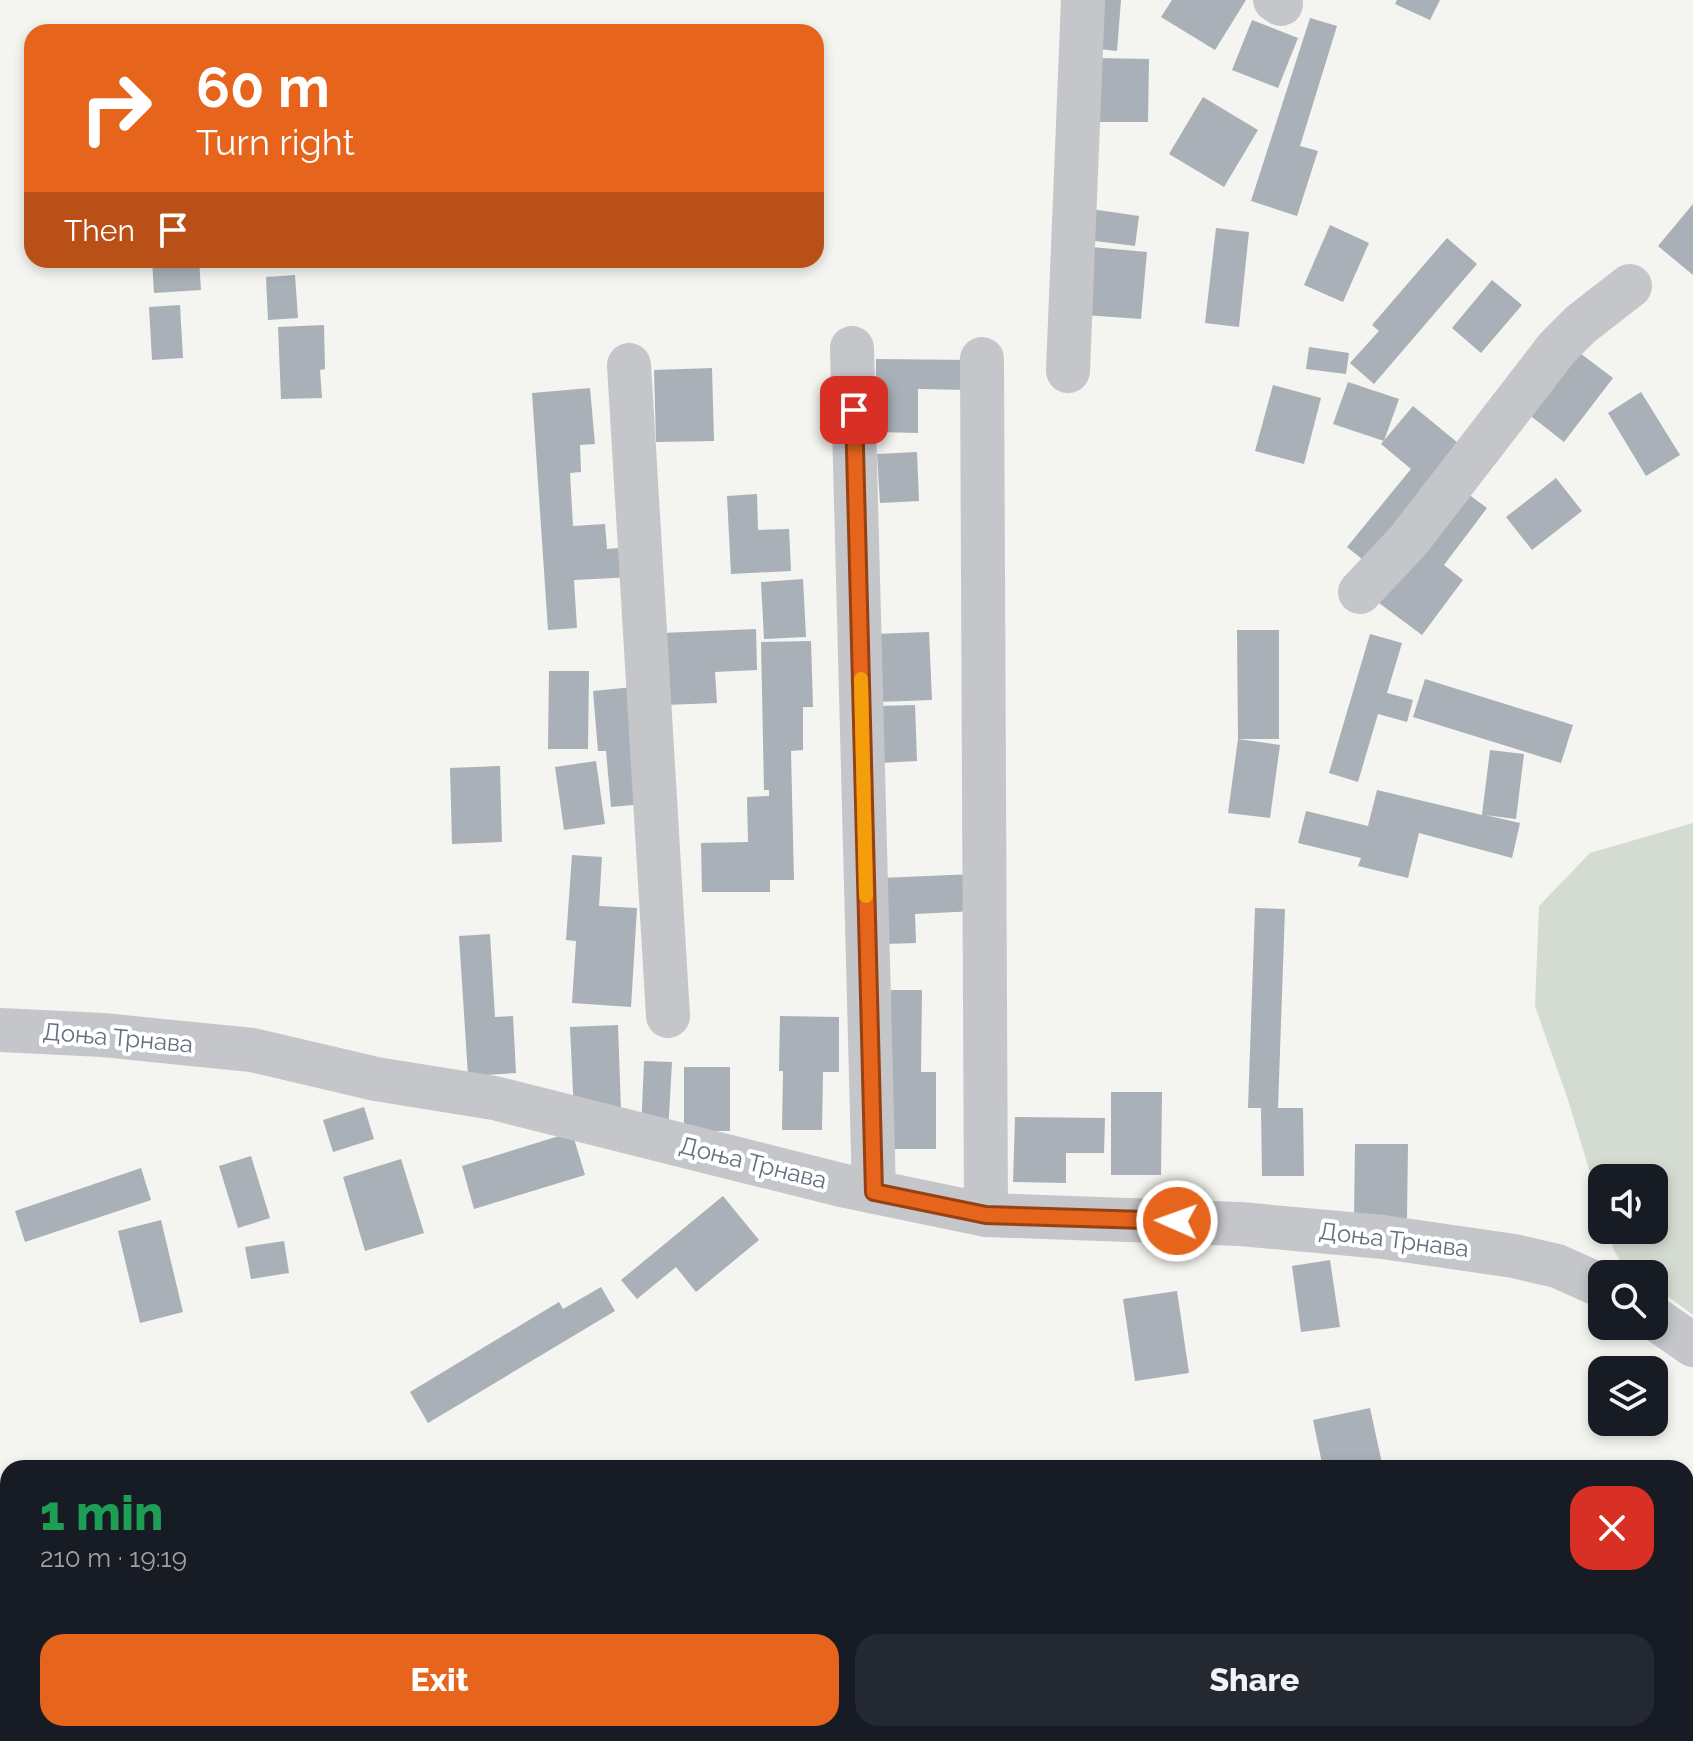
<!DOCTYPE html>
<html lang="en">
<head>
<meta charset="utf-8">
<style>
	:root { --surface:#171b24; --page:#242831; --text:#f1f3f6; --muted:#9ea1a6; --accent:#e7641d }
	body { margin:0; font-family:Raleway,sans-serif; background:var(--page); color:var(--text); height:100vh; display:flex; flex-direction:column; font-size:30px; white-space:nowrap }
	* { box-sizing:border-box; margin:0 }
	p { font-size:26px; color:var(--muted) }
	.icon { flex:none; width:44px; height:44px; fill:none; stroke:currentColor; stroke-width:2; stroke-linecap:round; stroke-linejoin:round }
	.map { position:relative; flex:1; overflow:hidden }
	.panel { position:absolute; left:0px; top:1460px; width:1694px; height:282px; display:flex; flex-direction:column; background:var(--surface); border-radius:24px 24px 0 0; box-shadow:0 4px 12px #0003 }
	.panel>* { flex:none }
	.hud { position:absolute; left:24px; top:24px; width:800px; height:244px; border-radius:24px; box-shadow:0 4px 12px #0003; background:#e7641d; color:#fff; overflow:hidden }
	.fabs { position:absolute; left:1588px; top:1164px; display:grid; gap:16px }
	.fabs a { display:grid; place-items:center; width:80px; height:80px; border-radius:16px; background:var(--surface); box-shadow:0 4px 12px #0003; font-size:40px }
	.pin { position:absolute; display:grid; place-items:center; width:68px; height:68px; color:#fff; margin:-34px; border-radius:16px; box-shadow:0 4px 12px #0006 }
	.me { position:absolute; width:88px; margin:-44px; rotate:272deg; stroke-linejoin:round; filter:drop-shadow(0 0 6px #0008) }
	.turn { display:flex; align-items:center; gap:28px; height:168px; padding:0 40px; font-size:36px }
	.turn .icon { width:104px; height:104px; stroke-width:2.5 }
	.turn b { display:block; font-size:56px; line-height:68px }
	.then { display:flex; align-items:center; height:76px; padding:0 40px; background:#0003; gap:16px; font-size:30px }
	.round { display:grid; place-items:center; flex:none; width:84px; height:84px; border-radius:24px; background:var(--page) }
	.headline { display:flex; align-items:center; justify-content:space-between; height:136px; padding:0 40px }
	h1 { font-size:48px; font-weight:800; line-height:60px; color:#1e9e55 }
	.cta { display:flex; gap:16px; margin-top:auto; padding:16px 40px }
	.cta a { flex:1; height:92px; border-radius:24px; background:var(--accent); color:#fff; font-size:32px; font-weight:800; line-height:92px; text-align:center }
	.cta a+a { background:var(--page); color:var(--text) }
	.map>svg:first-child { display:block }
</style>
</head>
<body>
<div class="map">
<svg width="1693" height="1741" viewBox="0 0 1693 1741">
	<rect width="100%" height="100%" fill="#f4f4f0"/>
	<!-- green -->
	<path fill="#d4dbd1" d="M 1693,823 L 1693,1315 L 1654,1286 L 1654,1274 C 1622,1274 1616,1258 1607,1230 L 1654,1230 L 1654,1178 L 1602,1178 L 1602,1212 L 1568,1100 L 1535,1006 L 1539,906 L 1590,853 Z"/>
	<!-- building -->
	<g fill="#a9b0b7">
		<path d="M 1093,0 L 1121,0 L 1117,51 L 1090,48 Z"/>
		<path d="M 1172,0 L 1246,0 L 1215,50 L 1161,17 Z"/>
		<path d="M 1397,0 L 1440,0 L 1430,20 L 1395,4 Z"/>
		<path d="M 1310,18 L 1337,26 L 1300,146 L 1318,151 L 1297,216 L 1251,201 Z"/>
		<path d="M 1252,20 L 1298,38 L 1278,88 L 1232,70 Z"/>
		<path d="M 1093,58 L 1149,59 L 1148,122 L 1093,122 Z"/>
		<path d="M 1203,97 L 1258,130 L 1224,187 L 1169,154 Z"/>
		<path d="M 1693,204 L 1693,275 L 1658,246 Z"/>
		<path d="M 1091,209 L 1139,216 L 1135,246 L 1087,240 Z"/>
		<path d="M 1330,225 L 1369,243 L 1343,302 L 1304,285 Z"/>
		<path d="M 1216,228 L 1249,232 L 1239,327 L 1205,323 Z"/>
		<path d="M 1447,238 L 1477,264 L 1374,384 L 1350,363 L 1379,331 L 1372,325 Z"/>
		<path d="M 1091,247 L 1147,252 L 1141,319 L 1085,315 Z"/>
		<path d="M 152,260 L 199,260 L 201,290 L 154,293 Z"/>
		<path d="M 295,275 L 298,318 L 268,320 L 266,277 Z"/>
		<path d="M 1492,280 L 1522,305 L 1481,353 L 1452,328 Z"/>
		<path d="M 180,305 L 183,358 L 152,360 L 149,307 Z"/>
		<path d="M 324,325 L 325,369 L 320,370 L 322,398 L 281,399 L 278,327 Z"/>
		<path d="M 1309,347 L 1349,353 L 1346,374 L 1306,369 Z"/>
		<path d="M 1576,350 L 1613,378 L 1564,442 L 1527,413 Z"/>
		<path d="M 876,359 L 971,360 L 971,390 L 918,389 L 918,433 L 875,432 Z"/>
		<path d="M 712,368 L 714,441 L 656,442 L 654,370 Z"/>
		<path d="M 1348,382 L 1399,399 L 1384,441 L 1333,424 Z"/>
		<path d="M 1273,385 L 1321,398 L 1304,464 L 1255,451 Z"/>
		<path d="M 590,388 L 595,444 L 580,445 L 581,472 L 570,473 L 573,526 L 605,524 L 607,549 L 631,547 L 633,577 L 574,580 L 577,628 L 548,630 L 532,393 Z"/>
		<path d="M 1641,392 L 1680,455 L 1646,476 L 1608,413 Z"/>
		<path d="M 1413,406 L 1469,452 L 1373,568 L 1347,547 L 1411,469 L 1381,444 Z"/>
		<path d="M 917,452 L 919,501 L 880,503 L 877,454 Z"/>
		<path d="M 1556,478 L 1582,511 L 1532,550 L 1506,517 Z"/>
		<path d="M 1460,488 L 1487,508 L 1444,565 L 1463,580 L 1422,635 L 1375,600 Z"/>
		<path d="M 757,494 L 758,530 L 789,529 L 791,571 L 731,574 L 727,496 Z"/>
		<path d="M 803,579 L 806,637 L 764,639 L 761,582 Z"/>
		<path d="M 756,629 L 757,670 L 715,672 L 717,703 L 665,705 L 662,633 Z"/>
		<path d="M 1237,630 L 1279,630 L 1279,739 L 1238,739 L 1280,745 L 1270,818 L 1228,813 L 1238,739 Z"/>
		<path d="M 929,632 L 932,700 L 877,702 L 874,634 Z"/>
		<path d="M 1370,634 L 1402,643 L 1387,693 L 1413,700 L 1407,722 L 1378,714 L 1358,782 L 1329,773 Z"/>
		<path d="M 811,641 L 813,707 L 803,707 L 803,750 L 791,751 L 794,880 L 770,880 L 770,892 L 702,892 L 701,843 L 748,842 L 747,797 L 769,796 L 769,790 L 764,790 L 761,642 Z"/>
		<path d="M 549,671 L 589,671 L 588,749 L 548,749 Z"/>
		<path d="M 1425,679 L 1573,725 L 1561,763 L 1413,717 Z"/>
		<path d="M 644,686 L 655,803 L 611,807 L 606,751 L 598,751 L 593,691 Z"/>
		<path d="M 915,705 L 917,761 L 880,763 L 879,706 Z"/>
		<path d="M 1490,750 L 1524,754 L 1516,819 L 1485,815 L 1520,823 L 1512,858 L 1419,833 L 1408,878 L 1358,866 L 1361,858 L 1298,843 L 1306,811 L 1368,826 L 1377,790 L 1482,815 Z"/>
		<path d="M 596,761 L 605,824 L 564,830 L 555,767 Z"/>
		<path d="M 500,766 L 502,842 L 452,844 L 450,768 Z"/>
		<path d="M 572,855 L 602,857 L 599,906 L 637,908 L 631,1007 L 572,1003 L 576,941 L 566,940 Z"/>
		<path d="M 974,874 L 976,911 L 915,914 L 916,943 L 884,944 L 881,878 Z"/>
		<path d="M 1255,908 L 1285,909 L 1278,1108 L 1303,1108 L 1304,1176 L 1262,1176 L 1261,1108 L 1248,1108 Z"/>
		<path d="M 490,934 L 495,1017 L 513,1016 L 516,1073 L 468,1076 L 459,936 Z"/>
		<path d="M 891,990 L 922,990 L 921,1072 L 936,1072 L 936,1149 L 889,1149 Z"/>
		<path d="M 780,1016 L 839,1017 L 839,1072 L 823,1072 L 822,1130 L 782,1130 L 783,1071 L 779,1071 Z"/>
		<path d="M 618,1025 L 621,1111 L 574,1113 L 570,1027 Z"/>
		<path d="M 644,1061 L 672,1062 L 668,1134 L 641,1133 Z"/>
		<rect x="684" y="1067" width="46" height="64"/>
		<path d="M 1111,1092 L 1162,1092 L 1161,1175 L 1111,1175 Z"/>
		<path d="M 364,1107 L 374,1139 L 333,1152 L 323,1120 Z"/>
		<path d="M 1015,1117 L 1105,1118 L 1104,1153 L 1066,1153 L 1066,1183 L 1013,1182 Z"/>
		<path d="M 572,1132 L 585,1175 L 474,1209 L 462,1166 Z"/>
		<path d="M 1355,1144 L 1408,1144 L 1407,1218 L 1354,1218 Z"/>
		<path d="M 251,1156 L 270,1218 L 238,1228 L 219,1166 Z"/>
		<path d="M 401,1159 L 424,1233 L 365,1251 L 343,1177 Z"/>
		<path d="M 141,1168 L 151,1200 L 25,1242 L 15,1211 Z"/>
		<path d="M 723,1196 L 759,1240 L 696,1292 L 676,1267 L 637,1299 L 621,1280 Z"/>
		<path d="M 161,1220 L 183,1312 L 140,1323 L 118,1231 Z"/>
		<path d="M 284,1241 L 289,1273 L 251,1279 L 245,1247 Z"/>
		<path d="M 1330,1260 L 1340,1327 L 1301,1332 L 1292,1266 Z"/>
		<path d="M 601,1287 L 615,1311 L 428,1423 L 410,1392 L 559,1302 L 563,1309 Z"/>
		<path d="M 1177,1291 L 1189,1373 L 1135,1381 L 1123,1299 Z"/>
		<path d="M 1370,1408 L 1383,1468 L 1323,1468 L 1313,1420 Z"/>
	</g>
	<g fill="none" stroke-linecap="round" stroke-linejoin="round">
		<!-- minor -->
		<g stroke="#c4c6ca" stroke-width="44">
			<path d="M 1275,0 L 1281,4"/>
			<path d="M 852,348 L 874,1192"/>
			<path d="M 982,359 L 986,1215"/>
			<path d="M 629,365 L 668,1016"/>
			<path d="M 1068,371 L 1083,0"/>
			<path d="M 1360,592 L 1408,541 L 1557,348 L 1581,324 L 1630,286"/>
			<path d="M 0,1030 L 103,1035 L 252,1050 L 376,1079 L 494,1098 L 841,1185 L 986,1215 L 1240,1224 L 1383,1237 L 1514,1256 L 1557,1266 L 1602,1286"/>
			<path d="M 1654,1318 L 1693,1345"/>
		</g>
	</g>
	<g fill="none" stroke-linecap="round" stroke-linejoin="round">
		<defs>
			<path id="route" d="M 854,410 L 874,1192 L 986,1215 L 1177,1221"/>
		</defs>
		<!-- route casing -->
		<use href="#route" stroke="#964113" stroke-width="20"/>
		<!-- route -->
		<use href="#route" stroke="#e7641d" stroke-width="14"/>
		<!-- slow -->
		<path stroke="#f59e0b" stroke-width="14" d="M 861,679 L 866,896"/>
	</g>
	<g text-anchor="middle" stroke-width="8" stroke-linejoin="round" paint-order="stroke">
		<!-- street labels -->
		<g font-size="24" fill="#627082" stroke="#fff">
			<text transform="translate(118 1038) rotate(5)" y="8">Доња Трнава</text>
			<text transform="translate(753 1163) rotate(14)" y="8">Доња Трнава</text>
			<text transform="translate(1394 1240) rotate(7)" y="8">Доња Трнава</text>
		</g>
	</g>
</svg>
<div class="fabs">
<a><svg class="icon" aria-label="sound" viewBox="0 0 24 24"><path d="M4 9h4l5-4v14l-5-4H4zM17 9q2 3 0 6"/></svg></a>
<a><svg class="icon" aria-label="search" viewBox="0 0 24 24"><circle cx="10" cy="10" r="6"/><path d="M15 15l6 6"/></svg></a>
<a><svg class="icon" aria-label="layers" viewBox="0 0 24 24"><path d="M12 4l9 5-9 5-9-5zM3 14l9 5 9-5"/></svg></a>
</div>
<div class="pin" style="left:854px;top:410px;background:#d93025"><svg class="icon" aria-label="arrive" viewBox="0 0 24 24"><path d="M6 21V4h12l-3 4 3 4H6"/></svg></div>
<svg class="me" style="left:1177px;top:1221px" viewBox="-20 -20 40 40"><circle r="17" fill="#e7641d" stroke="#fff" stroke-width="3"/><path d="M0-11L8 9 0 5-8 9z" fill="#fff"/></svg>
<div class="hud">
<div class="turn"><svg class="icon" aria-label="right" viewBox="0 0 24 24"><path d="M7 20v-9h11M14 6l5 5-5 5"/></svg><div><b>60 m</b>Turn right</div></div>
<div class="then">Then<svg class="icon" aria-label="arrive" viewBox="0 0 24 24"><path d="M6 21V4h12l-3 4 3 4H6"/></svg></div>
</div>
<section class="panel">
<div class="headline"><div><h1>1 min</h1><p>210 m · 19:19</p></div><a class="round" style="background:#d93025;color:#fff"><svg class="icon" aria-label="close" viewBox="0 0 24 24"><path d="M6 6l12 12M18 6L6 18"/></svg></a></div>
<div class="cta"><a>Exit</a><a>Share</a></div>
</section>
</div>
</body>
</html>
